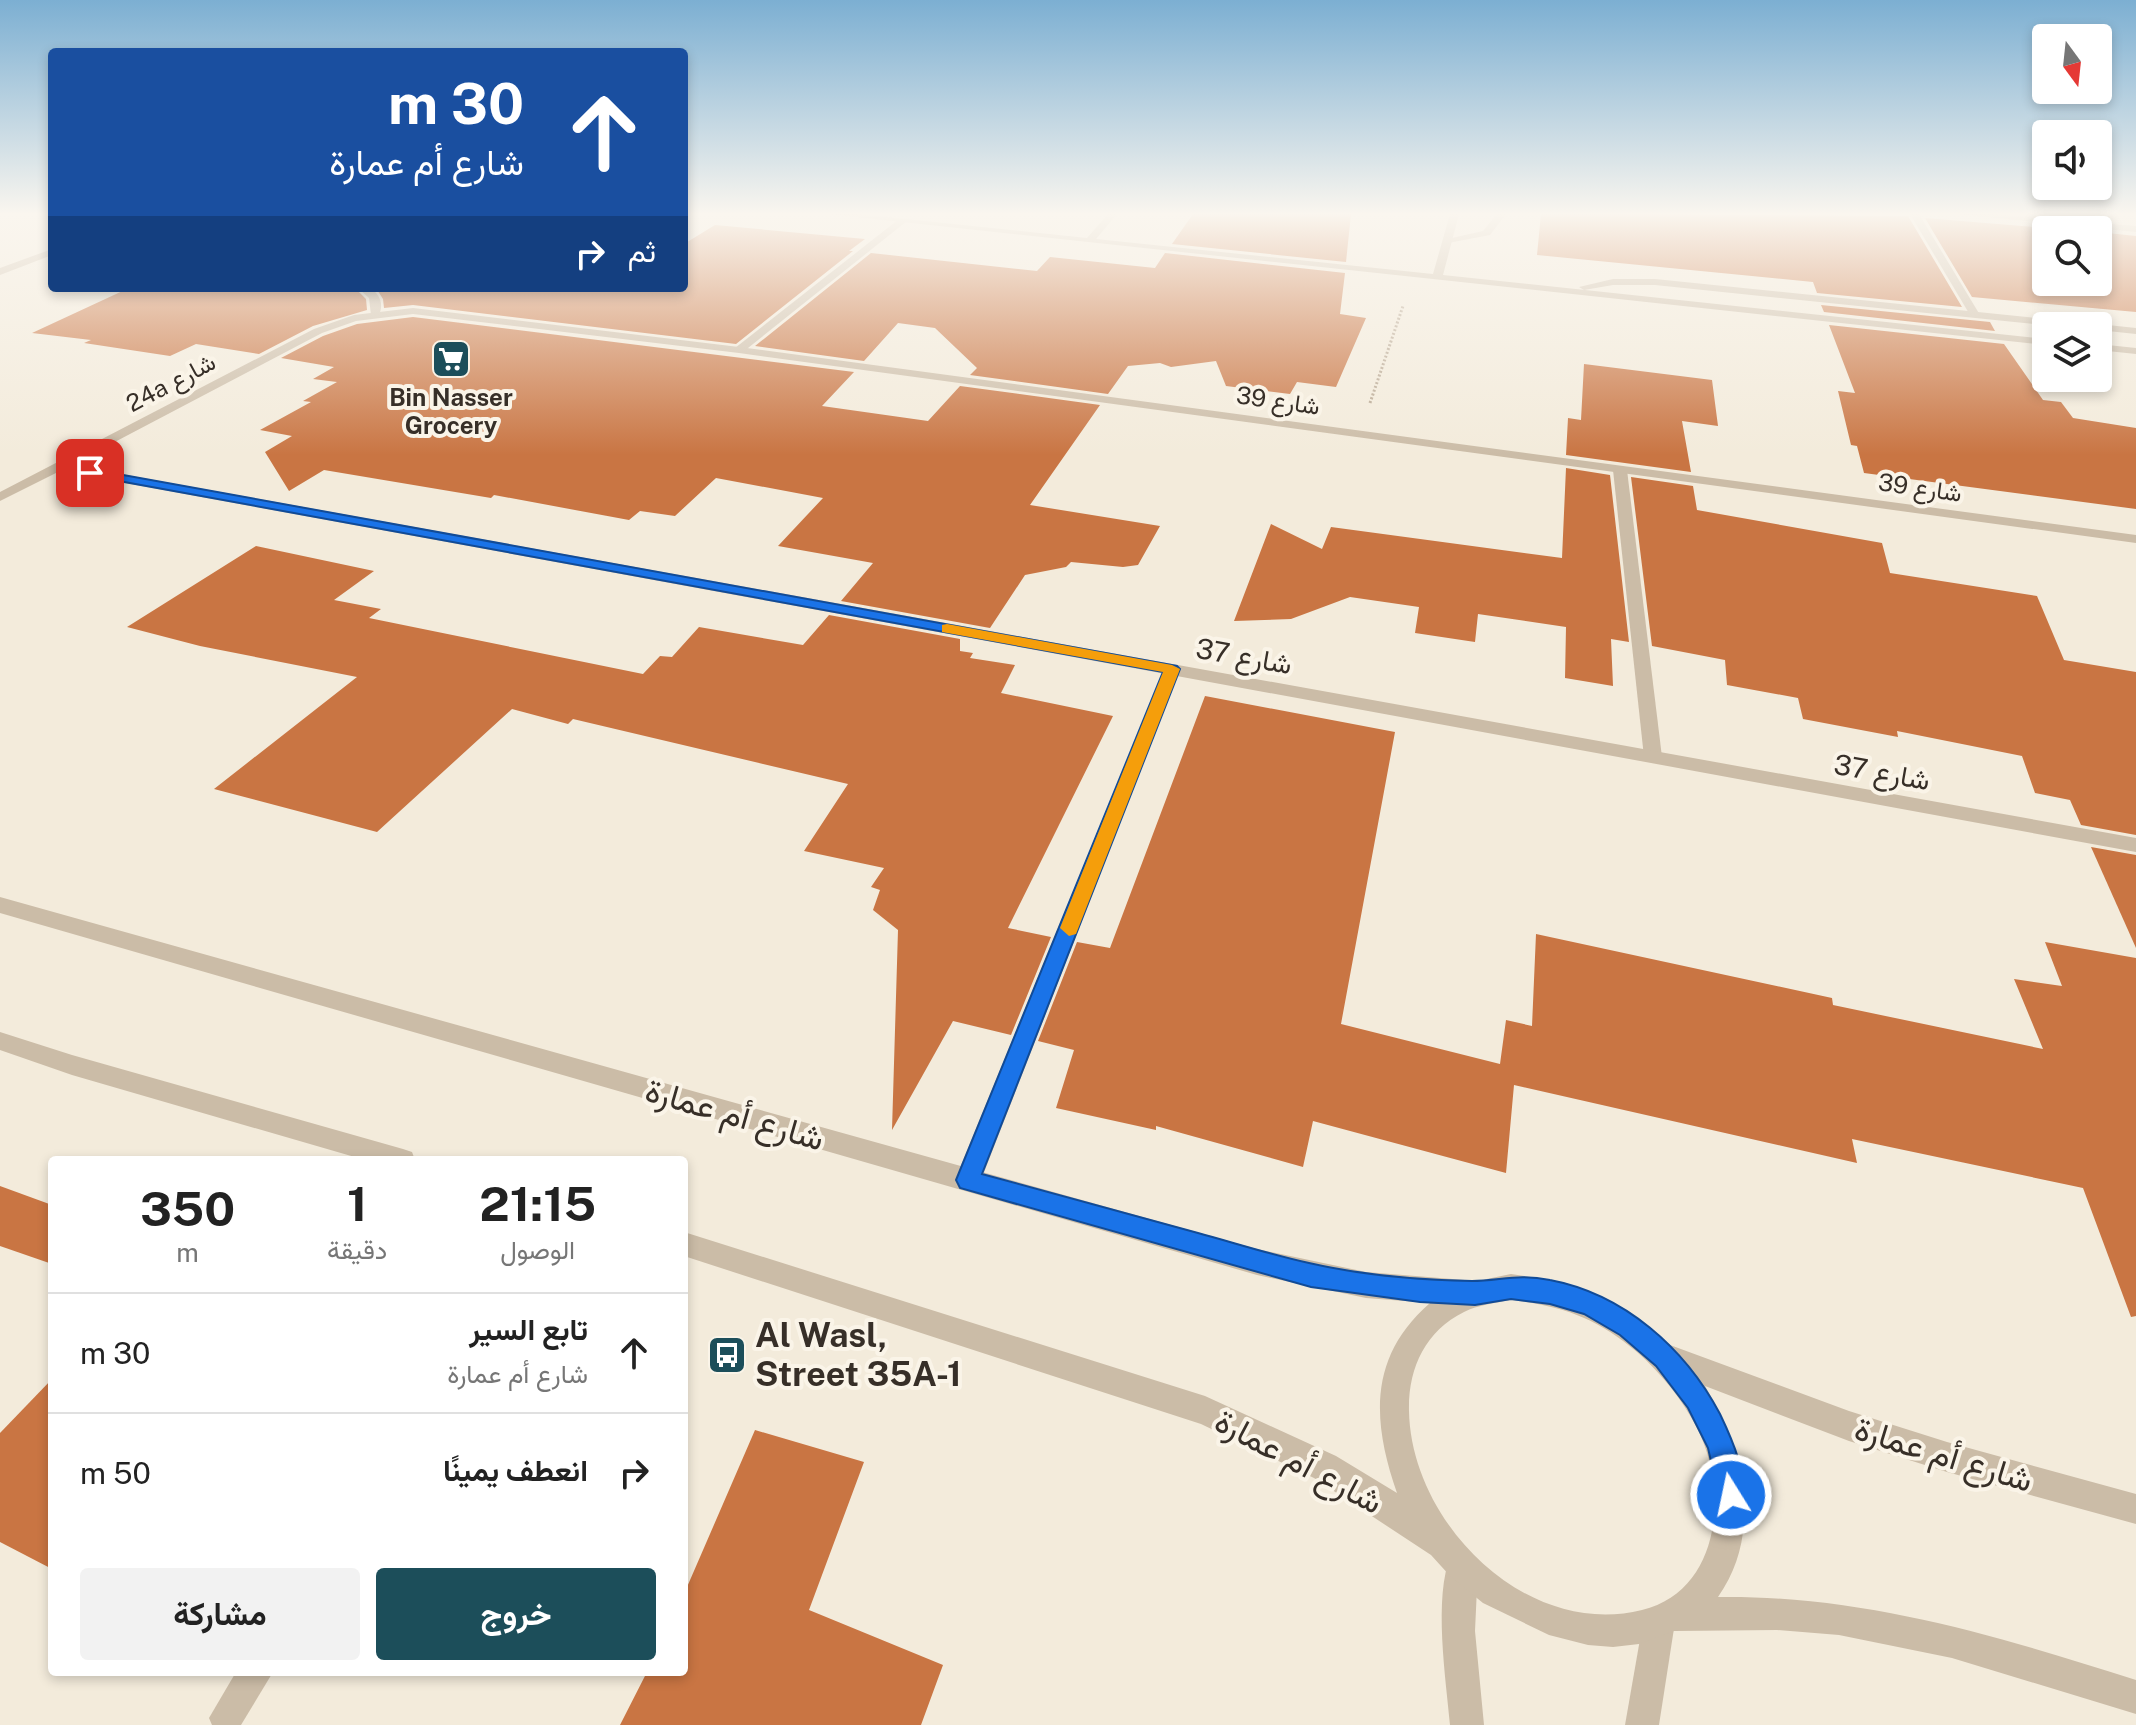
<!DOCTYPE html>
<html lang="ar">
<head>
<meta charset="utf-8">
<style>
	:root { --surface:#fff; --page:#f2f2f2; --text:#222; --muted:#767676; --line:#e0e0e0; --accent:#1c4e5a }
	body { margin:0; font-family:"Public Sans",Vazirmatn,sans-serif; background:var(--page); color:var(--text); direction:rtl; height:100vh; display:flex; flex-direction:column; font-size:30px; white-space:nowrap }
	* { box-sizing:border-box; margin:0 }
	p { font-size:26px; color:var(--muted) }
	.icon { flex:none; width:44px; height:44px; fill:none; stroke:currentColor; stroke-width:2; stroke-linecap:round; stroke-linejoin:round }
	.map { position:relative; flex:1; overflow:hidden; direction:ltr }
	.drawer { position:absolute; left:48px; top:1156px; width:640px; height:520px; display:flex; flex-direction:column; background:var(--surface); border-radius:8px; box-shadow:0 4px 12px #0003; direction:rtl }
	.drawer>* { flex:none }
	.hud { position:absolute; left:48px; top:48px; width:640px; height:244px; border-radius:8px; box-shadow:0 4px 12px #0003; direction:rtl; background:#1a4fa0; color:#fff; overflow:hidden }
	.needle { width:52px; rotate:165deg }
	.fabs { position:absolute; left:2032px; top:24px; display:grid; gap:16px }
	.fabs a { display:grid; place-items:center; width:80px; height:80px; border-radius:8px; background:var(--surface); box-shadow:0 4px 12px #0003; font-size:40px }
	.pin { position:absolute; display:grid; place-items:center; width:68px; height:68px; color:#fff; margin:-34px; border-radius:16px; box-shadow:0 4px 12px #0006 }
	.me { position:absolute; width:88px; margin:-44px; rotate:350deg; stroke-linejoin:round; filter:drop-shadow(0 0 6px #0008) }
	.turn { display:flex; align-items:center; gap:28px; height:168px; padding:0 32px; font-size:36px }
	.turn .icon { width:104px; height:104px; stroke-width:2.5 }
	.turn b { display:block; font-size:56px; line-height:68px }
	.then { display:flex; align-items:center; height:76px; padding:0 32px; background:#0003; gap:16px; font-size:30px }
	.eta { display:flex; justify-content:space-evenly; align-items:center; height:136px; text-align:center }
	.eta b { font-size:48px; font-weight:700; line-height:56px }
	.cta { display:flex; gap:16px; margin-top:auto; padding:16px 32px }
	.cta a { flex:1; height:92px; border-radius:8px; background:var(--accent); color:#fff; font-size:32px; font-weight:700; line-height:92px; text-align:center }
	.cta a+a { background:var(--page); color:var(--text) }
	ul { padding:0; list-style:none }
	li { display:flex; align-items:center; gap:24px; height:120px; padding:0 32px; border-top:2px solid var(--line) }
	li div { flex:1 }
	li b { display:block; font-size:30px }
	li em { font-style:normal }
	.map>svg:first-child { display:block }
</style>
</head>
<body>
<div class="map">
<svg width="2136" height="1725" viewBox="0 0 2136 1725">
	<rect width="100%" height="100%" fill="#f3ebdb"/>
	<!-- building -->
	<g fill="#c97543">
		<path d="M 1193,214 L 1351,214 L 1346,262 L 1172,244 Z"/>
		<path d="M 1541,214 L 1908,216 L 1962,307 L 1817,293 L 1813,282 L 1537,255 Z"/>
		<path d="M 1925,218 L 2069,230 L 2046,230 L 2046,282 L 2098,282 L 2098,232 L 2136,236 L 2136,312 L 1972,297 Z"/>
		<path d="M 715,225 L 865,239 L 849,251 L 853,251 L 736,344 L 413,305 L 384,308 L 383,299 L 376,288 L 684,288 L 684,244 Z"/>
		<path d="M 871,253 L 1037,271 L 1050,257 L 1155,268 L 1165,253 L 1345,273 L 1340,314 L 1366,318 L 1336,387 L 1297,382 L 1290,394 L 1226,386 L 1216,361 L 1171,367 L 1160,363 L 1128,366 L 1108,394 L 970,375 L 977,368 L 935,328 L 898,323 L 864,361 L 755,346 Z"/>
		<path d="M 129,288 L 355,288 L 366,299 L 367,310 L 313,326 L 259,354 L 196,344 L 170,356 L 84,343 L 91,340 L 32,333 Z"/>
		<path d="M 1821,305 L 1990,322 L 1995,331 L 1824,312 Z"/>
		<path d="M 413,317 L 854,372 L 822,406 L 928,421 L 960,386 L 1100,405 L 1030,505 L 1160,526 L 1138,565 L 1123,567 L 1071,562 L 1066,567 L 1025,575 L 990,628 L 841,601 L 873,563 L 778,546 L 823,498 L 716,478 L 675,516 L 640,511 L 629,520 L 494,495 L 491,498 L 324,470 L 289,491 L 265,452 L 292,436 L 260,430 L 311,402 L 303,401 L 337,382 L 313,379 L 334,367 L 281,358 L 323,336 L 357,324 Z"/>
		<path d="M 1829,325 L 2004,344 L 2043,400 L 2061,402 L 2073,418 L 2136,428 L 2136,509 L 1864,473 L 1857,446 L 1851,445 L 1838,391 L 1855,393 Z"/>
		<path d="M 1584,364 L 1712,380 L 1718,426 L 1682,421 L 1691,472 L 1566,455 L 1568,418 L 1581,420 Z"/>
		<path d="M 1566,468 L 1610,475 L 1629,642 L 1611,639 L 1613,686 L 1565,678 L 1566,627 L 1478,614 L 1475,642 L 1415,633 L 1419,607 L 1350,597 L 1291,619 L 1234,621 L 1271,524 L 1322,549 L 1331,527 L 1562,558 Z"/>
		<path d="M 1631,477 L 1693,486 L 1697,510 L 1882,543 L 1890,573 L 2037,596 L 2064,660 L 2136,672 L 2136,835 L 2081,825 L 2070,800 L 2035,793 L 2022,756 L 1897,731 L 1898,737 L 1803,719 L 1798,698 L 1727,685 L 1725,660 L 1652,646 Z"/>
		<path d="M 256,546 L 374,571 L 334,600 L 381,609 L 369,618 L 643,674 L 660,656 L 672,657 L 699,627 L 803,645 L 829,615 L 960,639 L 960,651 L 973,653 L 970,658 L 1015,665 L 1001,693 L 1113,716 L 1008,928 L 1051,937 L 1011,1035 L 953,1021 L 892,1130 L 898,930 L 873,910 L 880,890 L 871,887 L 884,868 L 804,851 L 848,784 L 573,719 L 568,724 L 512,709 L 377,832 L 214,789 L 357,677 L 200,646 L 127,627 Z"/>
		<path d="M 1205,696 L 1395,732 L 1341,1024 L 1500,1064 L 1506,1020 L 1532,1026 L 1536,934 L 1832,998 L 1833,1005 L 2043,1049 L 2014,979 L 2062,986 L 2045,942 L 2136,958 L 2136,1316 L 2131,1317 L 2083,1188 L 1852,1139 L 1857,1163 L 1514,1085 L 1506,1173 L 1313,1121 L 1303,1167 L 1156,1126 L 1156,1130 L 1056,1108 L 1074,1050 L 1038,1041 L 1077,942 L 1110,948 Z"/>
		<path d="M 2091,847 L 2136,855 L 2136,948 Z"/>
		<path d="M 0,1186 L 52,1205 L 52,1264 L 0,1246 Z"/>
		<path d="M 52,1379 L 52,1569 L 0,1542 L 0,1433 Z"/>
		<path d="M 755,1430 L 864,1462 L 809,1610 L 943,1665 L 921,1725 L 620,1725 L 647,1672 L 684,1672 L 684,1594 Z"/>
	</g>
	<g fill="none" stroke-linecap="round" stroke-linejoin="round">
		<!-- path -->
		<path stroke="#b7a691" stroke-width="3" stroke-dasharray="2 2" stroke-linecap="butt" d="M 1370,403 L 1403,306"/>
		<!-- service -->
		<g fill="#cbbca7" fill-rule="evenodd">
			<path d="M 1497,214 L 1506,214 L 1490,235 L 1448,243 L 1443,240 L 1483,231 Z"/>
			<path d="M 1910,214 L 1919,214 L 1980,315 L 1979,317 L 1970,315 Z"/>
			<path d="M 899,219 L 907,221 L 743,352 L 735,352 L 735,348 Z"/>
			<path d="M 358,288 L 371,288 C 380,295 384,304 379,315 L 371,315 L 369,298 Z"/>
			<path d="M 1620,466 L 1627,470 L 1662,757 L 1653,763 L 1644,757 L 1613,470 Z"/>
			<path d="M 1172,664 L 1180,669 L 981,1180 L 977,1188 L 968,1191 L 959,1188 L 955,1180 L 1164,669 Z"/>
			<path d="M 236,1672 L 273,1672 L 241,1725 L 212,1725 L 209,1718 Z"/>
		</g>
		<!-- minor -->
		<g fill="#cbbca7" fill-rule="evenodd">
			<path d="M 828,214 L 858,214 L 1087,238 L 1108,214 L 1117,214 L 1096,239 L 1433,274 L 1450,214 L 1459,214 L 1443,275 L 2046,339 L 2046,345 Z"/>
			<path d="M 1957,214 L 1993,214 L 2136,226 L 2136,232 Z"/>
			<path d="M 52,249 L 52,255 L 0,275 L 0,268 Z"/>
			<path d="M 1613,279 L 1655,279 L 2085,323 L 2090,326 L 2053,326 L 1655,285 L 1613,285 L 1584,290 L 1579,287 Z"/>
			<path d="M 413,308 L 739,347 L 2136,535 L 2136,543 L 739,353 L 413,314 L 356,321 L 322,333 L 71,465 L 2136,838 L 2136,852 L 60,471 L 0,501 L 0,492 L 314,329 L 354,315 Z"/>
			<path d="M 2098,324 L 2136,328 L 2136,334 L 2098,330 L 2098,326 L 2093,326 Z"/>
			<path d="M 2098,344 L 2136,348 L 2136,354 L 2098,350 Z"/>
			<path d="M 1462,1550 L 1473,1555 L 1478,1566 L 1475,1631 L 1484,1725 L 1450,1725 C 1446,1679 1433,1597 1451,1555 Z"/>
			<path d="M 1659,1606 L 1671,1610 L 1675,1622 L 1659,1725 L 1625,1725 L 1643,1622 L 1647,1610 Z"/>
		</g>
		<!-- tertiary -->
		<g fill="#cbbca7" fill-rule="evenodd">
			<path d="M 0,897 L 1257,1249 L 1366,1272 L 1477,1281 L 1511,1274 L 1563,1282 L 1603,1297 L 1631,1313 L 1670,1345 L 1849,1411 L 1947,1442 L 2136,1494 L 2136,1524 L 1947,1472 L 1849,1441 L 1705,1386 C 1743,1450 1764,1532 1718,1597 C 1863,1595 1998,1636 2136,1680 L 2136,1714 L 1952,1658 L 1839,1635 L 1777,1630 L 1674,1631 L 1639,1644 L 1613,1647 L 1588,1645 L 1549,1635 L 1483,1603 L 1451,1577 L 1431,1555 L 1314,1478 L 1201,1424 L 684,1256 L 684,1232 L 1205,1396 L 1336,1456 L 1397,1493 C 1372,1421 1368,1357 1430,1303 L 1366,1298 L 1257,1275 L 0,913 ZM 1511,1300 C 1563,1306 1597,1318 1637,1352 C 1661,1373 1682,1399 1697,1428 C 1729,1490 1721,1591 1642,1610 C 1525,1639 1411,1522 1409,1411 C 1408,1369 1425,1331 1464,1312 C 1478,1305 1495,1303 1511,1300 Z"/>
			<path d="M 0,1032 L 72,1055 L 403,1149 L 412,1152 L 415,1160 L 365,1160 L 72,1075 L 0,1050 Z"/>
		</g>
	</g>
	<!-- sky -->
	<linearGradient id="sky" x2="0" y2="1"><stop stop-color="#7cafd2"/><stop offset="0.47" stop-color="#faf6ef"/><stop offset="1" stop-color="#faf6ef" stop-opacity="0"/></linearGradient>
	<rect width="2136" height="455" fill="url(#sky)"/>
	<!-- route -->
	<path fill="#1a73e8" stroke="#114b97" stroke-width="2" d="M 90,469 L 1177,666 L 1180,669 L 982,1174 C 1054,1193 1126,1213 1198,1233 C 1235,1243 1272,1255 1309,1263 C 1361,1275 1419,1280 1472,1281 C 1500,1281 1518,1273 1550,1280 C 1624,1294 1685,1348 1720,1414 C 1731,1437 1751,1480 1740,1505 L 1731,1509 L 1721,1505 L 1708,1448 L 1688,1408 L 1656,1366 L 1620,1335 L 1584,1314 L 1550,1304 L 1511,1299 L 1475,1305 L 1420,1302 L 1311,1287 L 960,1188 L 956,1180 L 1163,672 L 86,475 L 84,473 Z"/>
	<!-- slow -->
	<path fill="#f59e0b" d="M 947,624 L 1172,665 L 1180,669 L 1076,934 L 1069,936 L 1060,928 L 1163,672 L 942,632 L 942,625 Z"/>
	<!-- icons -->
	<defs>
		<symbol id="supermarket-square" viewBox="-11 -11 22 22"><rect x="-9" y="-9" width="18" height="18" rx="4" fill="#1c4e5a" stroke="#faf4e8"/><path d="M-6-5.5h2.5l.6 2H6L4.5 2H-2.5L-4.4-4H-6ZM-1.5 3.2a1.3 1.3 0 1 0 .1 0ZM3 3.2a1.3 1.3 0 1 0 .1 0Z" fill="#fff"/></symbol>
		<symbol id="bus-square" viewBox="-11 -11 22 22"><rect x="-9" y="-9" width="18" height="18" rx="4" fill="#1c4e5a" stroke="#faf4e8"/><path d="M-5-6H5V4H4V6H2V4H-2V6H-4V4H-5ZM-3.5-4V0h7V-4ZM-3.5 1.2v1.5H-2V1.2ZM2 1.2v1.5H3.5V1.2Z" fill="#fff"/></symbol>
	</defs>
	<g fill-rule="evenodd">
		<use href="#supermarket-square" x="429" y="337" width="44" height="44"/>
		<use href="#bus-square" x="705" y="1333" width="44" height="44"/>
	</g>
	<g text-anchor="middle" stroke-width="8" stroke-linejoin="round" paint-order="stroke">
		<!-- far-street labels -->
		<g font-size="24" fill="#372f28" stroke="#faf4e8">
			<text transform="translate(171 383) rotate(-28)" y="8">24a شارع</text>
			<text transform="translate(1278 401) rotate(8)" y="8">شارع 39</text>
			<text transform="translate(1920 488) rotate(8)" y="8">شارع 39</text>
		</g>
		<!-- far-poi labels -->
		<g font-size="24" font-weight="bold" fill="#372f28" stroke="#faf4e8">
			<text x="451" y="406">Bin Nasser<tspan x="451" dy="28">Grocery</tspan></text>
		</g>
		<!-- street labels -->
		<g font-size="28" fill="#372f28" stroke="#faf4e8">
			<text transform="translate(1244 656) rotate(10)" y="10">شارع 37</text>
			<text transform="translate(1882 772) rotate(10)" y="10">شارع 37</text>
		</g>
		<!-- near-street labels -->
		<g font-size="34" fill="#372f28" stroke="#faf4e8">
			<text transform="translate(735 1114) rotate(16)" y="12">شارع أم عمارة</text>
			<text transform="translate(1944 1454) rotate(17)" y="12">شارع أم عمارة</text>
			<text transform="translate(1299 1461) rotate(28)" y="12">شارع أم عمارة</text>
		</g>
		<!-- near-poi labels -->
		<g font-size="34" font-weight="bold" fill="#372f28" stroke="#faf4e8" text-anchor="start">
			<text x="755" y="1347">Al Wasl,<tspan x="755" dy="39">Street 35A-1</tspan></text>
		</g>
	</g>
</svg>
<div class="fabs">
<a><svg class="needle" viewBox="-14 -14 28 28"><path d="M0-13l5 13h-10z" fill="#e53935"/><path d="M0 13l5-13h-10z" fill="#767676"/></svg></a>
<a><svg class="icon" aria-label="sound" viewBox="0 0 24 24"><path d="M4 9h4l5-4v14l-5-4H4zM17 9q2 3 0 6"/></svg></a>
<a><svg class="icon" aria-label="search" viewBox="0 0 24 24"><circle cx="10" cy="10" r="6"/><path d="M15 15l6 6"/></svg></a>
<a><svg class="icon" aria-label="layers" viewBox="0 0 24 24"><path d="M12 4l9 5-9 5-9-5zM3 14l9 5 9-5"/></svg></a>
</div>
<div class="pin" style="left:90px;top:473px;background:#d93025"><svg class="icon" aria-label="arrive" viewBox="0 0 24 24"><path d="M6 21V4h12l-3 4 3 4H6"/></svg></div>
<svg class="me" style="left:1731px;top:1495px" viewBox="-20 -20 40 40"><circle r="17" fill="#1a73e8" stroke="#fff" stroke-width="3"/><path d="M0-11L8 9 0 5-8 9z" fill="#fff"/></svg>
<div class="hud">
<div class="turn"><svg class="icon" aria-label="ahead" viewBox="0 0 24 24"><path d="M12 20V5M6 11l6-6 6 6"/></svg><div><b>30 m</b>شارع أم عمارة</div></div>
<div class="then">ثم<svg class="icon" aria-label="right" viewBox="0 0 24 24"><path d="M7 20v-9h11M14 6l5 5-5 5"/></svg></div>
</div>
<section class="drawer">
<div class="eta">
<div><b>21:15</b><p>الوصول</p></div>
<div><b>1</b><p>دقيقة</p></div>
<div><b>350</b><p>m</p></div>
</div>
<ul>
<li><svg class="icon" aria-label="ahead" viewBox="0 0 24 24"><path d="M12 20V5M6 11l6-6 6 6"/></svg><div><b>تابع السير</b><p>شارع أم عمارة</p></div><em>30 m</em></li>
<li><svg class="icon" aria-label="right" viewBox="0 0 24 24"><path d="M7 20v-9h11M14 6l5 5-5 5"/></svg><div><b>انعطف يمينًا</b></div><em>50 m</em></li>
</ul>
<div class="cta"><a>خروج</a><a>مشاركة</a></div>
</section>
</div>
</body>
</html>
